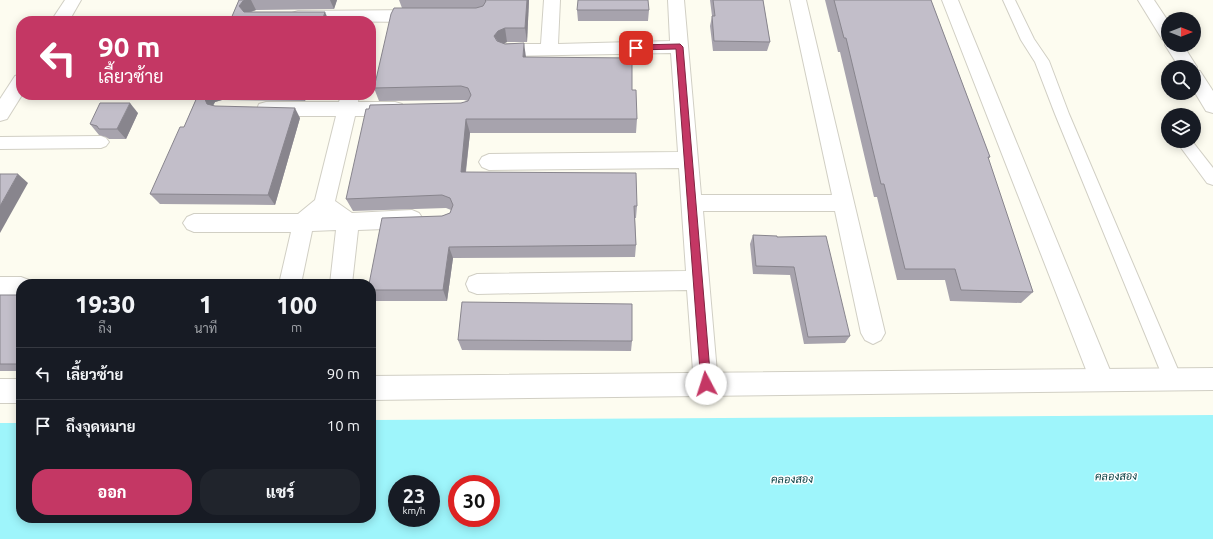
<!DOCTYPE html>
<html lang="th">
<head>
<meta charset="utf-8">
<style>
	:root { --surface:#171b24; --page:#20242c; --text:#f1f3f6; --muted:#9ea1a6; --line:#363941; --accent:#c43764 }
	body { margin:0; font-family:Ubuntu,Sarabun,sans-serif; background:var(--page); color:var(--text); height:100vh; display:flex; flex-direction:column; font-size:15px; white-space:nowrap }
	* { box-sizing:border-box; margin:0 }
	p { font-size:13px; color:var(--muted) }
	.icon { flex:none; width:22px; height:22px; fill:none; stroke:currentColor; stroke-width:2; stroke-linecap:round; stroke-linejoin:round }
	.map { position:relative; flex:1; overflow:hidden }
	.panel { position:absolute; left:16px; top:279px; width:360px; height:244px; display:flex; flex-direction:column; background:var(--surface); border-radius:16px; box-shadow:0 2px 10px #0003 }
	.panel>* { flex:none }
	.hud { position:absolute; left:16px; top:16px; width:360px; height:84px; border-radius:16px; box-shadow:0 2px 10px #0003; background:#c43764; color:#fff; overflow:hidden }
	.needle { width:26px; rotate:90deg }
	.fabs { position:absolute; left:1161px; top:12px; display:grid; gap:8px }
	.fabs a { display:grid; place-items:center; width:40px; height:40px; border-radius:50%; background:var(--surface); box-shadow:0 2px 10px #0003; font-size:20px }
	.speed { position:absolute; left:388px; top:475px; display:flex; gap:8px; font-size:20px; font-weight:700; text-align:center }
	.speed>* { display:grid; place-content:center; width:52px; height:52px; border-radius:50%; background:var(--surface); box-shadow:0 2px 10px #0003; line-height:1 }
	.speed small { font-size:10px; font-weight:400 }
	.speed .limit { border:6px solid #d22; background:#fff; color:#111 }
	.pin { position:absolute; display:grid; place-items:center; width:34px; height:34px; color:#fff; margin:-17px; border-radius:8px; box-shadow:0 2px 6px #0006 }
	.me { position:absolute; width:44px; margin:-22px; rotate:355deg; stroke-linejoin:round; filter:drop-shadow(0 0 3px #0008) }
	.turn { display:flex; align-items:center; gap:14px; height:84px; padding:0 16px; font-size:18px }
	.turn .icon { width:52px; height:52px; stroke-width:2.5 }
	.turn b { display:block; font-size:28px; line-height:34px }
	.eta { display:flex; justify-content:space-evenly; align-items:center; height:68px; text-align:center }
	.eta b { font-size:24px; font-weight:800; line-height:28px }
	.cta { display:flex; gap:8px; margin-top:auto; padding:8px 16px }
	.cta a { flex:1; height:46px; border-radius:16px; background:var(--accent); color:#fff; font-size:16px; font-weight:800; line-height:46px; text-align:center }
	.cta a+a { background:var(--page); color:var(--text) }
	ul { padding:0; list-style:none }
	li { display:flex; align-items:center; gap:12px; height:52px; padding:0 16px; border-top:1px solid var(--line) }
	li div { flex:1 }
	li b { display:block; font-size:15px }
	li em { font-style:normal }
	.map>svg:first-child { display:block }
</style>
</head>
<body>
<div class="map">
<svg width="1213" height="539" viewBox="0 0 1213 539">
	<rect width="100%" height="100%" fill="#fdfcf0"/>
	<!-- water -->
	<path fill="#9ef5fb" fill-rule="evenodd" d="M 1213,415 L 1213,539 L 0,539 L 0,423 L 21,423 L 21,518 L 371,518 L 371,420 ZM 397,484 L 431,484 L 431,518 L 397,518 ZM 457,484 L 491,484 L 491,518 L 457,518 Z"/>
	<g fill="none" stroke-linecap="round" stroke-linejoin="round">
		<defs>
			<g id="service">
				<path d="M 1003,0 L 1015,0 L 1034,39 L 1049,61 L 1069,114 L 1182,379 L 1180,385 L 1173,388 L 1166,385 L 1055,114 L 1035,62 L 1021,40 Z"/>
				<path d="M 101,136 L 106,138 L 109,142 L 106,146 L 101,148 L 0,149 L 0,137 Z"/>
				<path d="M 1176,141 L 1192,141 L 1213,168 L 1213,185 L 1207,183 Z"/>
			</g>
			<g id="minor">
				<path d="M 65,0 L 81,0 L 69,21 L 51,21 Z"/>
				<path d="M 544,0 L 560,0 L 558,44 L 670,41 L 668,0 L 684,0 L 701,195 L 832,195 L 790,0 L 806,0 L 885,333 L 881,340 L 873,344 L 865,340 L 861,333 L 835,211 L 703,211 L 718,384 L 715,392 L 706,395 L 697,392 L 694,384 L 687,290 L 477,294 L 469,291 L 466,284 L 469,277 L 477,274 L 686,271 L 679,168 L 489,170 L 482,167 L 479,162 L 482,157 L 489,154 L 678,152 L 671,53 L 507,56 L 501,54 L 498,50 L 501,46 L 507,44 L 541,44 Z"/>
				<path d="M 942,0 L 958,0 L 1114,380 L 1111,388 L 1102,391 L 1093,388 L 1090,380 Z"/>
				<path d="M 1138,0 L 1154,0 L 1168,21 L 1168,45 L 1183,45 L 1197,67 L 1195,70 L 1200,71 L 1213,91 L 1213,113 L 1206,111 L 1194,91 L 1194,67 L 1179,67 L 1165,45 L 1168,41 L 1162,39 Z"/>
				<path d="M 421,10 L 427,12 L 430,16 L 427,20 L 421,22 L 292,21 L 289,17 L 292,13 L 298,11 Z"/>
				<path d="M 21,74 L 22,95 L 7,119 L 0,121 L 0,99 L 15,76 Z"/>
				<path d="M 341,95 L 359,95 L 358,102 L 395,102 L 402,104 L 404,109 L 402,114 L 395,116 L 355,116 L 335,201 L 352,213 L 412,210 L 419,213 L 423,219 L 419,225 L 412,228 L 358,230 L 352,284 L 330,284 L 336,230 L 312,231 L 301,284 L 279,284 L 291,232 L 194,232 L 187,229 L 183,223 L 187,217 L 194,214 L 298,214 L 315,200 L 336,116 L 266,116 L 259,114 L 257,109 L 259,104 L 266,102 L 339,102 Z"/>
				<path d="M 0,277 L 21,277 L 29,280 L 31,284 L 21,284 L 21,297 L 0,297 Z"/>
			</g>
			<g id="tertiary">
				<path d="M 1213,368 L 1213,390 L 371,400 L 371,376 Z"/>
				<rect x="0" y="379" width="21" height="24"/>
			</g>
		</defs>
		<!-- service casing -->
		<use href="#service" stroke="#d1cfc4" stroke-width="2"/>
		<!-- minor casing -->
		<use href="#minor" stroke="#d1cfc4" stroke-width="2"/>
		<!-- tertiary casing -->
		<use href="#tertiary" stroke="#d1cfc4" stroke-width="2"/>
		<!-- service -->
		<use href="#service" fill="#fff" fill-rule="evenodd"/>
		<!-- minor -->
		<use href="#minor" fill="#fff" fill-rule="evenodd"/>
		<!-- tertiary -->
		<use href="#tertiary" fill="#fff" fill-rule="evenodd"/>
	</g>
	<!-- wall -->
	<g fill="#a7a3ad">
		<path d="M 239,0 L 337,0 L 334,9 L 256,10 L 230,21 Z"/>
		<path d="M 399,0 L 529,0 L 527,42 L 507,42 L 504,43 L 526,57 L 632,90 L 637,119 L 636,133 L 470,133 L 466,172 L 637,206 L 636,218 L 635,218 L 636,245 L 635,257 L 453,258 L 447,301 L 374,301 L 371,296 L 371,284 L 442,216 L 450,213 L 451,210 L 446,208 L 353,211 L 346,199 L 461,103 L 468,101 L 464,100 L 379,101 L 374,88 L 476,8 L 479,8 L 402,8 Z"/>
		<path d="M 710,0 L 763,0 L 770,42 L 767,51 L 713,51 L 710,26 L 712,16 Z"/>
		<path d="M 825,0 L 931,0 L 990,157 L 988,159 L 1033,292 L 1021,303 L 950,301 L 945,280 L 897,280 L 877,197 L 874,197 L 840,52 L 838,52 Z"/>
		<path d="M 577,10 L 649,10 L 648,21 L 578,21 Z"/>
		<path d="M 198,95 L 307,95 L 305,101 L 222,100 L 215,102 L 213,106 L 300,118 L 275,205 L 160,204 L 150,194 L 184,127 Z"/>
		<path d="M 138,113 L 126,139 L 109,139 L 106,137 L 99,135 L 90,124 Z"/>
		<path d="M 753,235 L 777,237 L 850,336 L 845,343 L 804,344 L 790,275 L 753,274 L 750,244 Z"/>
		<path d="M 21,295 L 21,371 L 0,371 L 0,296 Z"/>
		<path d="M 458,340 L 632,341 L 631,351 L 462,350 Z"/>
	</g>
	<!-- shaded-wall -->
	<g fill="#88858d">
		<path d="M 246,0 L 251,0 L 256,10 L 249,12 L 246,17 L 239,6 L 243,1 Z"/>
		<path d="M 330,0 L 337,0 L 334,9 Z"/>
		<path d="M 527,0 L 529,0 L 527,42 L 525,28 Z"/>
		<path d="M 325,12 L 329,21 L 322,21 Z"/>
		<path d="M 505,28 L 507,42 L 501,45 L 494,36 L 498,31 Z"/>
		<path d="M 524,43 L 526,57 L 523,57 Z"/>
		<path d="M 205,95 L 219,95 L 222,100 L 215,102 L 212,107 L 207,104 L 204,97 Z"/>
		<path d="M 302,95 L 307,95 L 305,101 Z"/>
		<path d="M 130,103 L 138,113 L 126,139 L 117,129 Z"/>
		<path d="M 295,108 L 300,118 L 275,205 L 268,195 Z"/>
		<path d="M 466,119 L 470,133 L 464,185 L 461,172 Z"/>
		<path d="M 18,174 L 28,183 L 0,233 L 0,206 Z"/>
		<path d="M 449,247 L 453,258 L 447,301 L 443,290 Z"/>
	</g>
	<!-- building -->
	<g fill="#c2bec9" stroke="#88858d">
		<path d="M 239,0 L 246,0 L 243,1 L 239,6 L 244,12 L 325,12 L 322,21 L 230,21 Z"/>
		<path d="M 485,0 L 527,0 L 525,28 L 505,28 L 498,31 L 494,36 L 497,41 L 505,44 L 524,43 L 523,57 L 632,58 L 632,90 L 636,90 L 637,119 L 466,119 L 461,172 L 636,173 L 637,206 L 634,206 L 636,245 L 449,247 L 443,290 L 371,290 L 371,284 L 369,284 L 382,218 L 442,216 L 450,213 L 453,205 L 450,198 L 442,195 L 346,199 L 366,109 L 369,109 L 370,105 L 461,103 L 468,101 L 471,95 L 468,88 L 461,86 L 374,88 L 391,14 L 394,8 L 476,8 L 483,6 L 486,1 Z"/>
		<path d="M 578,0 L 648,0 L 649,10 L 577,10 Z"/>
		<path d="M 713,0 L 763,0 L 770,42 L 714,41 L 712,16 L 715,16 Z"/>
		<path d="M 834,0 L 931,0 L 990,157 L 988,157 L 1033,292 L 961,290 L 955,269 L 905,269 L 884,184 L 881,184 L 846,38 L 844,38 Z"/>
		<path d="M 198,95 L 205,95 L 204,97 L 207,104 L 215,106 L 295,108 L 268,195 L 150,194 L 180,127 L 184,127 Z"/>
		<path d="M 100,103 L 130,103 L 117,129 L 99,129 L 97,126 L 90,124 Z"/>
		<path d="M 0,174 L 18,174 L 0,206 Z"/>
		<path d="M 753,235 L 777,236 L 777,237 L 826,236 L 850,336 L 808,337 L 794,267 L 756,266 Z"/>
		<rect x="0" y="295" width="21" height="69"/>
		<path d="M 462,302 L 632,304 L 632,341 L 458,340 Z"/>
	</g>
	<!-- route -->
	<path fill="#c43764" stroke="#7f2441" d="M 680,44 L 683,47 L 711,384 L 710,387 L 706,389 L 703,387 L 701,384 L 676,49 L 636,50 L 632,48 L 636,45 Z"/>
	<g text-anchor="middle" stroke-width="3" stroke-linejoin="round" paint-order="stroke">
		<!-- water labels -->
		<g font-size="11" font-style="italic" fill="#0a4144" stroke="#fff">
			<text transform="translate(1116 476) rotate(-1)" y="4">คลองสอง</text>
			<text transform="translate(792 479) rotate(-1)" y="4">คลองสอง</text>
		</g>
	</g>
</svg>
<div class="fabs">
<a><svg class="needle" viewBox="-14 -14 28 28"><path d="M0-13l5 13h-10z" fill="#e53935"/><path d="M0 13l5-13h-10z" fill="#9ea1a6"/></svg></a>
<a><svg class="icon" aria-label="search" viewBox="0 0 24 24"><circle cx="10" cy="10" r="6"/><path d="M15 15l6 6"/></svg></a>
<a><svg class="icon" aria-label="layers" viewBox="0 0 24 24"><path d="M12 4l9 5-9 5-9-5zM3 14l9 5 9-5"/></svg></a>
</div>
<div class="speed"><div>23<small>km/h</small></div><div class="limit">30</div></div>
<div class="pin" style="left:636px;top:48px;background:#d93025"><svg class="icon" aria-label="arrive" viewBox="0 0 24 24"><path d="M6 21V4h12l-3 4 3 4H6"/></svg></div>
<svg class="me" style="left:706px;top:384px" viewBox="-20 -20 40 40"><circle r="19" fill="#fff"/><path d="M0-13L10 11 0 6-10 11z" fill="#c43764"/></svg>
<div class="hud">
<div class="turn"><svg class="icon" aria-label="left" viewBox="0 0 24 24"><path d="M17 20v-9H6M10 6l-5 5 5 5"/></svg><div><b>90 m</b>เลี้ยวซ้าย</div></div>
</div>
<section class="panel">
<div class="eta">
<div><b>19:30</b><p>ถึง</p></div>
<div><b>1</b><p>นาที</p></div>
<div><b>100</b><p>m</p></div>
</div>
<ul>
<li><svg class="icon" aria-label="left" viewBox="0 0 24 24"><path d="M17 20v-9H6M10 6l-5 5 5 5"/></svg><div><b>เลี้ยวซ้าย</b></div><em>90 m</em></li>
<li><svg class="icon" aria-label="arrive" viewBox="0 0 24 24"><path d="M6 21V4h12l-3 4 3 4H6"/></svg><div><b>ถึงจุดหมาย</b></div><em>10 m</em></li>
</ul>
<div class="cta"><a>ออก</a><a>แชร์</a></div>
</section>
</div>
</body>
</html>
